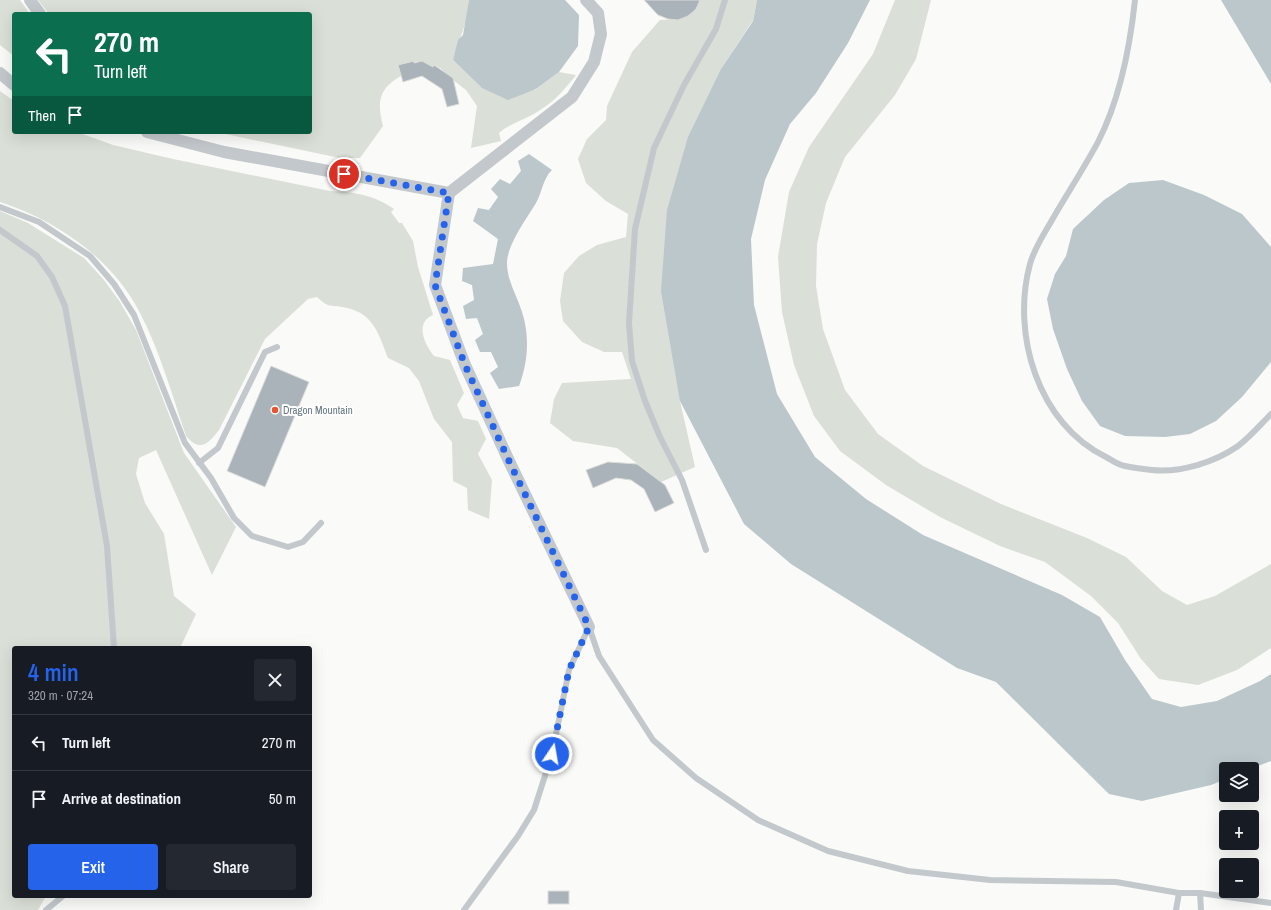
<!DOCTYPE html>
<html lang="en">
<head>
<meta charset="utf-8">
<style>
	:root { --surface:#171b24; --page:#242831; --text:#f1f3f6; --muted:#9ea1a6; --line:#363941; --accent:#2563eb }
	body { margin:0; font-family:"Archivo Narrow",sans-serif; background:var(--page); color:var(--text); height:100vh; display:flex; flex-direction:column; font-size:15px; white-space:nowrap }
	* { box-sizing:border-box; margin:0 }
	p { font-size:13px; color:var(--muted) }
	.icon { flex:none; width:22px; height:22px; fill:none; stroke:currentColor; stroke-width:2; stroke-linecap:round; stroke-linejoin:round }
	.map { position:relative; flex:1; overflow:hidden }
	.sheet { position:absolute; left:12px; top:646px; width:300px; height:252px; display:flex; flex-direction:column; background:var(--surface); border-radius:4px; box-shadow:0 4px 16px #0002 }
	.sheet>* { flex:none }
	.banner { position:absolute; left:12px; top:12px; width:300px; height:122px; border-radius:4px; box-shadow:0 4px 16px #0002; background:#0b6e4f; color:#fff; overflow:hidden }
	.buttons { position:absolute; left:1219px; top:762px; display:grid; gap:8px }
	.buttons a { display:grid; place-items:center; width:40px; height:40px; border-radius:4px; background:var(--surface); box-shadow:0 4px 16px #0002; font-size:20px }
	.pin { position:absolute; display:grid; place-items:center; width:34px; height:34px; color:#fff; margin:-17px; border:2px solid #fff; border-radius:50%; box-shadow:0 1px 4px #0007 }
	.me { position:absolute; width:44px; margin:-22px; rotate:12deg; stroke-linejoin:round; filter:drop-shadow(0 0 3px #0008) }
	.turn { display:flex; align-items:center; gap:14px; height:84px; padding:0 16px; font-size:18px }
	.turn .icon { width:52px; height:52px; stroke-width:2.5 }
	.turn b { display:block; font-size:28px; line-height:34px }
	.then { display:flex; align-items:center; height:38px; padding:0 16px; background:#0003; gap:8px; font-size:15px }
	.round { display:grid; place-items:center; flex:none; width:42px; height:42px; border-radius:4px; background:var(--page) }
	.headline { display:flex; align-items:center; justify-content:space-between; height:68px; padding:0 16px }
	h1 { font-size:24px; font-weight:600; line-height:30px; color:var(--accent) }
	.button { display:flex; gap:8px; margin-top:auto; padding:8px 16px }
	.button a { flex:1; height:46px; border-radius:4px; background:var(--accent); color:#fff; font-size:16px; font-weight:600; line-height:46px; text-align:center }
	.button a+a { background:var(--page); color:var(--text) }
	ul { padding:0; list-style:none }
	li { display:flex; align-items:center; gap:12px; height:56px; padding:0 16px; border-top:1px solid var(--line) }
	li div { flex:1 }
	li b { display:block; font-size:15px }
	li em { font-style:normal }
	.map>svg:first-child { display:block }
</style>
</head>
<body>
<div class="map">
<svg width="1271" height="910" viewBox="0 0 1271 910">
	<rect width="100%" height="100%" fill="#fafaf8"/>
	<!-- green -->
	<g fill="#dadfd7">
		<path d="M 0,0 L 20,0 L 30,14 L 14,14 L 14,56 L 0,45 Z"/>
		<path d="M 38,0 L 469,0 C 468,24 459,38 453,60 L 481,87 L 535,90 L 559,72 L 576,75 C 565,89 555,101 540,110 C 526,120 512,122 499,133 L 501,141 L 471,148 L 477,106 L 466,90 L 443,72 L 443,70 L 435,65 L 433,67 C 418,60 414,61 398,65 L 401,76 C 378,89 377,102 383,126 L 360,158 L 340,158 L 216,132 L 310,132 L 310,14 L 49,14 Z"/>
		<path d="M 700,0 L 757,0 L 753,20 L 721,69 L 680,401 L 695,467 L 661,482 L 617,448 L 573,441 L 550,423 L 554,399 L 562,383 L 631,379 L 622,352 L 604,352 L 582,342 L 563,321 L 560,301 L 564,273 L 579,256 L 597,245 L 626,237 L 628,214 L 606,201 L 586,183 L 578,159 L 587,139 L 606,120 L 607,106 L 632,52 L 660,20 C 680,19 690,20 700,0 Z"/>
		<path d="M 895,0 L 931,0 L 916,59 L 895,95 L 845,157 L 826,203 L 817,244 L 816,286 L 823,329 L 845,390 L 878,434 L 923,466 L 1001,504 L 1087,538 L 1126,557 L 1162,591 L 1187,605 L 1215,596 L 1271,564 L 1271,648 L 1237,670 L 1198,685 L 1159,679 L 1141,659 L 1118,623 L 1091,596 L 1045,562 L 1000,546 L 940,517 L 886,485 L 840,451 L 814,416 L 794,365 L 782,312 L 778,257 L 789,192 L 809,147 L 873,54 Z"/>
		<path d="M 0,91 L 14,101 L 14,132 L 77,132 L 113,145 L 173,159 L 330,191 C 355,192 374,195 394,209 L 391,212 L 399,223 L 402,223 L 413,241 L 418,267 L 433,315 C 414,323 425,345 434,356 L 450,360 L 464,393 L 457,405 L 463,418 L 478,421 L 486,439 L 478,454 L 492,480 L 489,519 L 468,510 L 467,488 L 453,481 L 452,442 L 434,419 L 419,381 L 409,368 L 388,358 C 379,335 374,314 347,308 C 331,304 331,310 317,297 L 308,299 L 265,339 L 219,430 C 207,445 200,452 186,436 C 172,395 160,351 140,313 C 113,259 56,220 0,202 Z"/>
		<path d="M 0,211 L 28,223 L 84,258 L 104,280 L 120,302 L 136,330 L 184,453 L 236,527 L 212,575 L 156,450 L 139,458 L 136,474 L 145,503 L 164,534 L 174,596 L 196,614 L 180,648 L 14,648 L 14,896 L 46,896 L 38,910 L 0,910 Z"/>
	</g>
	<!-- water -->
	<g fill="#bbc7cb">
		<path d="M 469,0 L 565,0 L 579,15 L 578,46 L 559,72 L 536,89 L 508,100 L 482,88 L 453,60 L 458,40 L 463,35 Z"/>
		<path d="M 757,0 L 870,0 L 848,43 L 816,93 L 790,124 L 765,180 L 751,239 L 754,305 L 777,394 L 815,457 L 866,499 L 923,535 L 1062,595 L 1100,617 L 1125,660 L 1152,699 L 1181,707 L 1217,701 L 1260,681 L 1271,674 L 1271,761 L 1250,769 L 1226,769 L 1226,779 L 1211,785 L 1142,801 L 1109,794 L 996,682 L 957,668 L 791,564 L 744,524 L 680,401 L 661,291 L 667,210 L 688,137 L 721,69 L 753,21 Z"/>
		<path d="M 1221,0 L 1271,0 L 1271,84 Z"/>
		<path d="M 529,154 L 552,170 C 543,178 542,193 536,203 C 527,218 507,245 507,263 C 507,281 517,295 522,312 C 530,336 528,363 519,386 L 499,389 L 490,373 L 498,367 L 491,352 L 480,352 L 475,340 L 483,334 L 477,318 L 466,319 L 463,306 L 474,300 L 472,285 L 462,281 L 463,268 L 493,264 L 498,239 L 473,221 L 478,208 L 489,210 L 498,197 L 491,189 L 500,179 L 510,184 L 521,171 L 518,161 Z"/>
		<path d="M 1163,180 L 1204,195 L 1242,214 L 1271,247 L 1271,362 L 1242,397 L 1216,421 L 1190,434 L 1165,437 L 1125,436 L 1100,426 L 1082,401 L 1067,369 L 1053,329 L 1047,299 L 1055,274 L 1066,256 L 1073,229 L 1104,200 L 1129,183 Z"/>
	</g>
	<!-- building -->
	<g fill="#aab3b9" stroke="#dcdcda">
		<path d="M 644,0 L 700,0 L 696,9 L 688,16 L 678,20 L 668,19 L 658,15 Z"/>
		<path d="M 414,61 L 414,63 L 422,61 L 433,67 L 434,65 L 453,78 L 459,104 L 447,107 L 442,89 L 422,76 L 403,82 L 398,65 Z"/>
		<path d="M 271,366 L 309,382 L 265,487 L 227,471 Z"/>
		<path d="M 608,462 L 637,464 L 665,485 L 674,503 L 655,512 L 644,489 L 631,480 L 616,478 L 593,488 L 586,470 Z"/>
		<rect x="548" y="891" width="21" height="13"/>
	</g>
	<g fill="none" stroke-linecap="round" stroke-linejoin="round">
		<!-- lane -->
		<g stroke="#c3c8cc" stroke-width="6">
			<path d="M 1135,0 C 1130,47 1120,99 1098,142 C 1084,168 1067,194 1052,220 C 1044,234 1034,249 1030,264 C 1011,334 1038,424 1106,457 C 1112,460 1118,465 1125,466 C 1134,468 1143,469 1152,470 C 1181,473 1215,462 1238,446 C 1250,437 1261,424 1271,414"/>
			<path d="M 0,207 L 39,222 L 90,256 L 114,284 L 134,315 L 185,443 L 211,478 L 234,518 L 252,536 L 288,547 L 303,542 L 321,523"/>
			<path d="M 0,230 L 37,256 L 52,277 L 65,306 L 107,546 L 114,648"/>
			<path d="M 199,463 L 218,448 L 265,352 L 277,347"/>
			<path d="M 706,550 L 682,480 L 660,437 L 645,401 L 632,361 L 629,323 L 635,229 L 654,148 L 684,85 L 716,29 L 725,0"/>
			<path d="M 589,627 L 599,656 L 653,740 L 696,778 L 758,820 L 828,851 L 908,871 L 990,880 L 1116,882 L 1179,893 L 1200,893 L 1271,903"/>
			<path d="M 1200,893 L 1201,910"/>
			<path d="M 46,910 L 63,896"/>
			<path d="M 464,910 L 518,836 L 534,810 L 552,754 L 569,670 L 589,627"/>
			<path d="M 1176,910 L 1179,893"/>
		</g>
		<!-- street -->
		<g stroke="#c3c8cc" stroke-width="12">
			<path d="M 30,0 L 40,14"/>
			<path d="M 0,73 L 14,85"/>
			<path d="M 147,132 L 224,152 L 449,193 L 572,97 L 594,62 L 601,34 L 598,13 L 586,0"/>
			<path d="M 449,193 L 435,285 L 465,365 L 509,461 L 589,627"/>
		</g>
	</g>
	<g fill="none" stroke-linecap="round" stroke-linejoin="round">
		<!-- route -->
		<path stroke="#2563eb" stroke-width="7" stroke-dasharray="0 12.6" d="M 344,174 L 449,193 L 435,285 L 465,365 L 509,461 L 589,627 L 569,670 L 552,754"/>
	</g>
	<!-- markers -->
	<circle fill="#e4572e" stroke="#fff" stroke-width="1.5" cx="275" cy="410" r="4"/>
	<g text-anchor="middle" stroke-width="4" stroke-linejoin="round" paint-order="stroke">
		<!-- poi labels -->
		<g font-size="11" fill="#657683" stroke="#fff" text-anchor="start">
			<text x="283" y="414">Dragon Mountain</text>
		</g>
	</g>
</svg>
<div class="buttons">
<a><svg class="icon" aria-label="layers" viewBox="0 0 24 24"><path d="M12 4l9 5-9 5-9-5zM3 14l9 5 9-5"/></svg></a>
<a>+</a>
<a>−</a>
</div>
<div class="pin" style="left:344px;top:174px;background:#d93025"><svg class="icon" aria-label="arrive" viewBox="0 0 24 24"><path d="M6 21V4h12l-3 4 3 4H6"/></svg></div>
<svg class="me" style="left:552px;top:754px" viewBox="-20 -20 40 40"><circle r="17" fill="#2563eb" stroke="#fff" stroke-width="3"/><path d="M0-11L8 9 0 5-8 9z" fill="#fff"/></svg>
<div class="banner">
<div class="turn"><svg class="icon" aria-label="left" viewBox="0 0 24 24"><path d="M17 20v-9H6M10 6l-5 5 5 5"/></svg><div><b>270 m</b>Turn left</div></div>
<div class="then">Then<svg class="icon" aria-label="arrive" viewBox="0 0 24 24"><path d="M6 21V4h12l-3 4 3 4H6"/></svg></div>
</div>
<section class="sheet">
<div class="headline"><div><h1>4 min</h1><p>320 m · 07:24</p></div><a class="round"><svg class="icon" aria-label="close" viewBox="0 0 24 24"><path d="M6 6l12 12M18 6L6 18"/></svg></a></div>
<ul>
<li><svg class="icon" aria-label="left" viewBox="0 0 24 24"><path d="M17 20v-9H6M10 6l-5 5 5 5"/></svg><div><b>Turn left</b></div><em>270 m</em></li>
<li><svg class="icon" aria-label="arrive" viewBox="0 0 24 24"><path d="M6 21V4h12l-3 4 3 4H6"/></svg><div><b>Arrive at destination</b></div><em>50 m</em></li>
</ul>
<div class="button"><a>Exit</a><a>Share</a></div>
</section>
</div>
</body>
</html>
